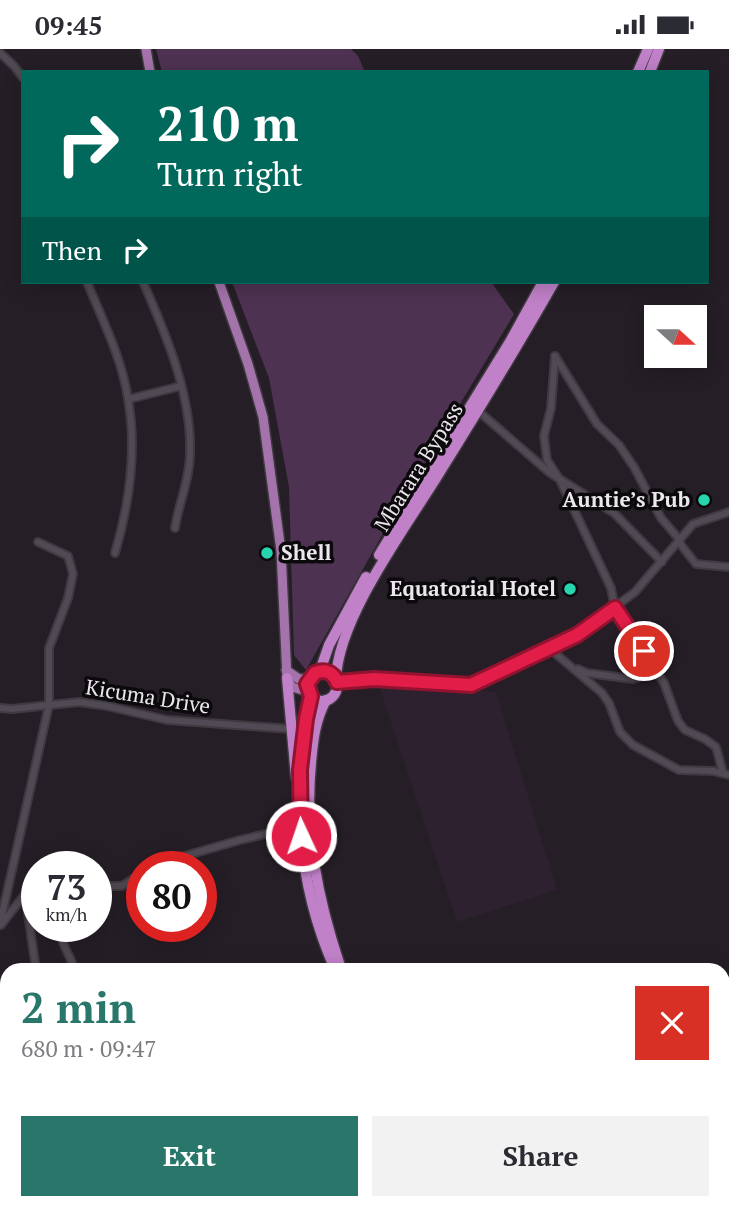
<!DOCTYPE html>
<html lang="en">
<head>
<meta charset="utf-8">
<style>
	:root { --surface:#fff; --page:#f2f2f3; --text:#2b2b33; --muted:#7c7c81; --accent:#29776a }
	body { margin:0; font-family:"PT Serif",serif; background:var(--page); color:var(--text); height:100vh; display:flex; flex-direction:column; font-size:26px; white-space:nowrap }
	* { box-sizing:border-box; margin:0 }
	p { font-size:23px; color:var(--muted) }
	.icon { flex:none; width:38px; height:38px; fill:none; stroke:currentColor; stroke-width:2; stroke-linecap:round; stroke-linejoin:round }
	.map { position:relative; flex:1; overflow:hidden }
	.panel { position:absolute; left:0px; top:914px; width:730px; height:247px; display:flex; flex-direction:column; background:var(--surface); border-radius:21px 21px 0 0; box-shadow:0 4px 18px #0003 }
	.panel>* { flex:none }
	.banner { position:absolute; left:21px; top:21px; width:688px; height:214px; border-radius:0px; box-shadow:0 4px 18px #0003; background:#00695c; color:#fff; overflow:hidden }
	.needle { width:46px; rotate:111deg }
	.fabs { position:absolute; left:644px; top:256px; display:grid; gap:14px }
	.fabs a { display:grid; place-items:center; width:63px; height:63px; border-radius:0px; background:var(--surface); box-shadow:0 4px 18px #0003; font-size:35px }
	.speed { position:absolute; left:21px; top:802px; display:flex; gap:14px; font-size:35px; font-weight:700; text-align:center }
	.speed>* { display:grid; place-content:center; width:91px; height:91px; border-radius:50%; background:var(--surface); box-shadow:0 4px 18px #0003; line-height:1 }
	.speed small { font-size:18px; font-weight:400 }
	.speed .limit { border:10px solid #d22; background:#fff; color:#111 }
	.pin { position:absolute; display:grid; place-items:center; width:60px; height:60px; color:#fff; margin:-30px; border:4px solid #fff; border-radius:50%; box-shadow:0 2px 7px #0007 }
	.me { position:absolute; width:77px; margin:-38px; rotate:357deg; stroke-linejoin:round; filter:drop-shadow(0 0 5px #0008) }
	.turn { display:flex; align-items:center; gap:24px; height:147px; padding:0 21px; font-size:32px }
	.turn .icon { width:91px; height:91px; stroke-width:2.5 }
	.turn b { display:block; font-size:49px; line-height:60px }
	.then { display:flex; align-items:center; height:66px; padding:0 21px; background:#0003; gap:14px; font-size:26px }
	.round { display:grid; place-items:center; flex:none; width:74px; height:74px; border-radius:0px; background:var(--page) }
	.head { display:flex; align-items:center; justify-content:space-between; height:119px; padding:0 21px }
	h1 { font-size:42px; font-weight:800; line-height:52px; color:var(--accent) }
	.button { display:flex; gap:14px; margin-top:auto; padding:14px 21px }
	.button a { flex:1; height:80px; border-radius:0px; background:var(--accent); color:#fff; font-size:28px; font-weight:800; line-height:80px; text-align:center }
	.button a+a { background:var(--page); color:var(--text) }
	.status { display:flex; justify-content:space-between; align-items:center; height:49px; padding:0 35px; background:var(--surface); direction:ltr }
	.status svg { height:19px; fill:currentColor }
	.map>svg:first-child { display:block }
</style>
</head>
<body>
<div class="status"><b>09:45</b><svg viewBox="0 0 49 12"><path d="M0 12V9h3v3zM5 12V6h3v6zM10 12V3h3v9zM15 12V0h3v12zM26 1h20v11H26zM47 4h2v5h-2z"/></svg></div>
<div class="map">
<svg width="729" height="1160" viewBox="0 0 729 1160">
	<rect width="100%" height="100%" fill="#251e26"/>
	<!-- built -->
	<path fill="#2d212f" d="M 377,631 L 496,643 L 557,841 L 457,873 Z"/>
	<!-- green -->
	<g fill="#4e3252">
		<path d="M 156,0 L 351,0 L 358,7 L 365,23 L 162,23 Z"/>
		<path d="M 232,233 L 491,233 L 514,265 L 394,465 L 306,621 L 294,606 L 289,438 L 269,329 Z"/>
	</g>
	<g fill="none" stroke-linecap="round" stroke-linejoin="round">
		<defs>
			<g id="minor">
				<path d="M 0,4 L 14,17 L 23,29"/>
				<path d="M 87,233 C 102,270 122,309 128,350 C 137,400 129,456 115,504"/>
				<path d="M 143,233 C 166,285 192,347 190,404 C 190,430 179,453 175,479"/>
				<path d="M 555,307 L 551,359 L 544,387 L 547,411 L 560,431 L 611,539 L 615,559 L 664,634 L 678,672 L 685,681 L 705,690 L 716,698 L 723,724"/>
				<path d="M 555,307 L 597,375 L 619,396 L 634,418 L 661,469 L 679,490 L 681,496 L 696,515 L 729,518"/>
				<path d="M 129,350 L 181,337"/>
				<path d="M 477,361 L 550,424 L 614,464 L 662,513"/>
				<path d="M 550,600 L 602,644 L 609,654 L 620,683 L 633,696 L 679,721 L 713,722 L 729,726"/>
				<path d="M 578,620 L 587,624 L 633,630 L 658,623"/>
				<path d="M 337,633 L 375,630 L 471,636 L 477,634 L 577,586 L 635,543 L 693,475 L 729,463"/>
				<path d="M 0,659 L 12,660 L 79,653 L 107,657 L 167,671 L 291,680"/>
				<path d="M 150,817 L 240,791 L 300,777"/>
				<path d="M 96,837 L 122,837 L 142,824"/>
				<path d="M 25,845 L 36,920"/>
				<path d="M 0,875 L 49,656 L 49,599 L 68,549 L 73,525 L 68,507 L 38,493"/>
				<path d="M 1,876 L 29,840 L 37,839"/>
				<path d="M 59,877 L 63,894 L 75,920"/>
				<path d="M 723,1012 L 729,1013"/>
				<path d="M 0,1124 L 7,1141"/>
				<path d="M 12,1153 L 15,1160"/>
				<path d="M 616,1153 L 630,1160"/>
				<path d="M 514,1157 L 561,1157 L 597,1153"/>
				<path d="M 66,1160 L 85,1153"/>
				<path d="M 149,1160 L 152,1153"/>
				<path d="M 478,1160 L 493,1153"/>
			</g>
			<g id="primary">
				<path d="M 146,0 L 150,23"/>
				<path d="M 219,233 L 248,315 L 263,368 L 281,502 L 287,629 L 292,638 L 309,643"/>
				<path d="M 286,621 L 299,630 L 310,629"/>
			</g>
			<g id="trunk">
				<path d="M 638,23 L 648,0"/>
				<path d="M 650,23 L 659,0"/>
				<path d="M 379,506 L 511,291 L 543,233"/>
				<path d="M 320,622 L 329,596 L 366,528"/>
				<circle cx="322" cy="637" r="15"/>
				<path d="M 287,629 L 296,728"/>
				<path d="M 336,631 C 337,570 406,478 438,426 C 478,362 517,298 554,233"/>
				<path d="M 311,647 C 290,738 297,835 335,920"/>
				<path d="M 326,651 C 315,672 313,691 311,714 C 304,784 318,851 340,917"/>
				<path d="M 446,1153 L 450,1160"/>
			</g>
		</defs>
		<!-- minor casing -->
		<use href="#minor" stroke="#3f3940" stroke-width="10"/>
		<!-- primary casing -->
		<use href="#primary" stroke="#3f3940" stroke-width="12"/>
		<!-- trunk casing -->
		<use href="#trunk" stroke="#3f3940" stroke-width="13"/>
		<!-- minor -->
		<use href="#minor" stroke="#514953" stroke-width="6"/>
		<!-- primary -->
		<use href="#primary" stroke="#a473ab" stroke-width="9"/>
		<!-- trunk -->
		<use href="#trunk" stroke="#c081c8" stroke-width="10"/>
	</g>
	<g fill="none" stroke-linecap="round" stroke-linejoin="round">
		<defs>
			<path id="route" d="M 301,787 L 300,721 L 306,670 L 311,647 L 307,635 L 315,624 C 325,620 333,623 337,633 L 374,630 L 471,636 L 577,586 L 615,559 L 644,602"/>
		</defs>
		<!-- route casing -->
		<use href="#route" stroke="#92132f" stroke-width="18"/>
		<!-- route -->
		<use href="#route" stroke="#e11d48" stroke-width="12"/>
	</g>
	<!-- markers -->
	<g fill="#26d5ae" stroke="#0c090d" stroke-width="2.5">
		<circle cx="704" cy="451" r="7"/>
		<circle cx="267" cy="504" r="7"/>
		<circle cx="570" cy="540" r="7"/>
	</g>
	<g text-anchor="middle" stroke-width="7" stroke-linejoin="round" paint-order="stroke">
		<!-- street labels -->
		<g font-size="21" fill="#ece7ed" stroke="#0c090d">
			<text transform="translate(419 418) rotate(-58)" y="7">Mbarara Bypass</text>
			<text transform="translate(148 648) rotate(9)" y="7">Kicuma Drive</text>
		</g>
		<!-- poi labels -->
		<g font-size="21" font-weight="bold" fill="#ece7ed" stroke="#0c090d" text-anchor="end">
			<text x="690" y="458">Auntie’s Pub</text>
			<text x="281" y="511" text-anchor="start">Shell</text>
			<text x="556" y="547">Equatorial Hotel</text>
		</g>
	</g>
</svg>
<div class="fabs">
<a><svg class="needle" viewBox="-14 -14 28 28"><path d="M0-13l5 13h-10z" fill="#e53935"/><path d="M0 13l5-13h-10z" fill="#7c7c81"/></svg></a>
</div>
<div class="speed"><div>73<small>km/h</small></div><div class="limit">80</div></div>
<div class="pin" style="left:644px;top:602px;background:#d93025"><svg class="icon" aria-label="arrive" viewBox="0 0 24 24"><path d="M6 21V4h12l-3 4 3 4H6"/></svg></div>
<svg class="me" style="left:301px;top:787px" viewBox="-20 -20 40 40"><circle r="17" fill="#e11d48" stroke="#fff" stroke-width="3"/><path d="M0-11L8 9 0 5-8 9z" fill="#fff"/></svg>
<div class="banner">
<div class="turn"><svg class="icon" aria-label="right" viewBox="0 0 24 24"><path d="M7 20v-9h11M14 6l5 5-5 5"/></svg><div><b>210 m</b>Turn right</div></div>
<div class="then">Then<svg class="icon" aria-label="right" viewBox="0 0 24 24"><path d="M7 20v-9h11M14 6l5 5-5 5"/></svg></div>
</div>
<section class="panel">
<div class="head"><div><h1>2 min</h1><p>680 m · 09:47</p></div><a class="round" style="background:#d93025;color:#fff"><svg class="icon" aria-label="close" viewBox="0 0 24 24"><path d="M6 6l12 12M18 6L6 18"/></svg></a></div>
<div class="button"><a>Exit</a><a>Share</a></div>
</section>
</div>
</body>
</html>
